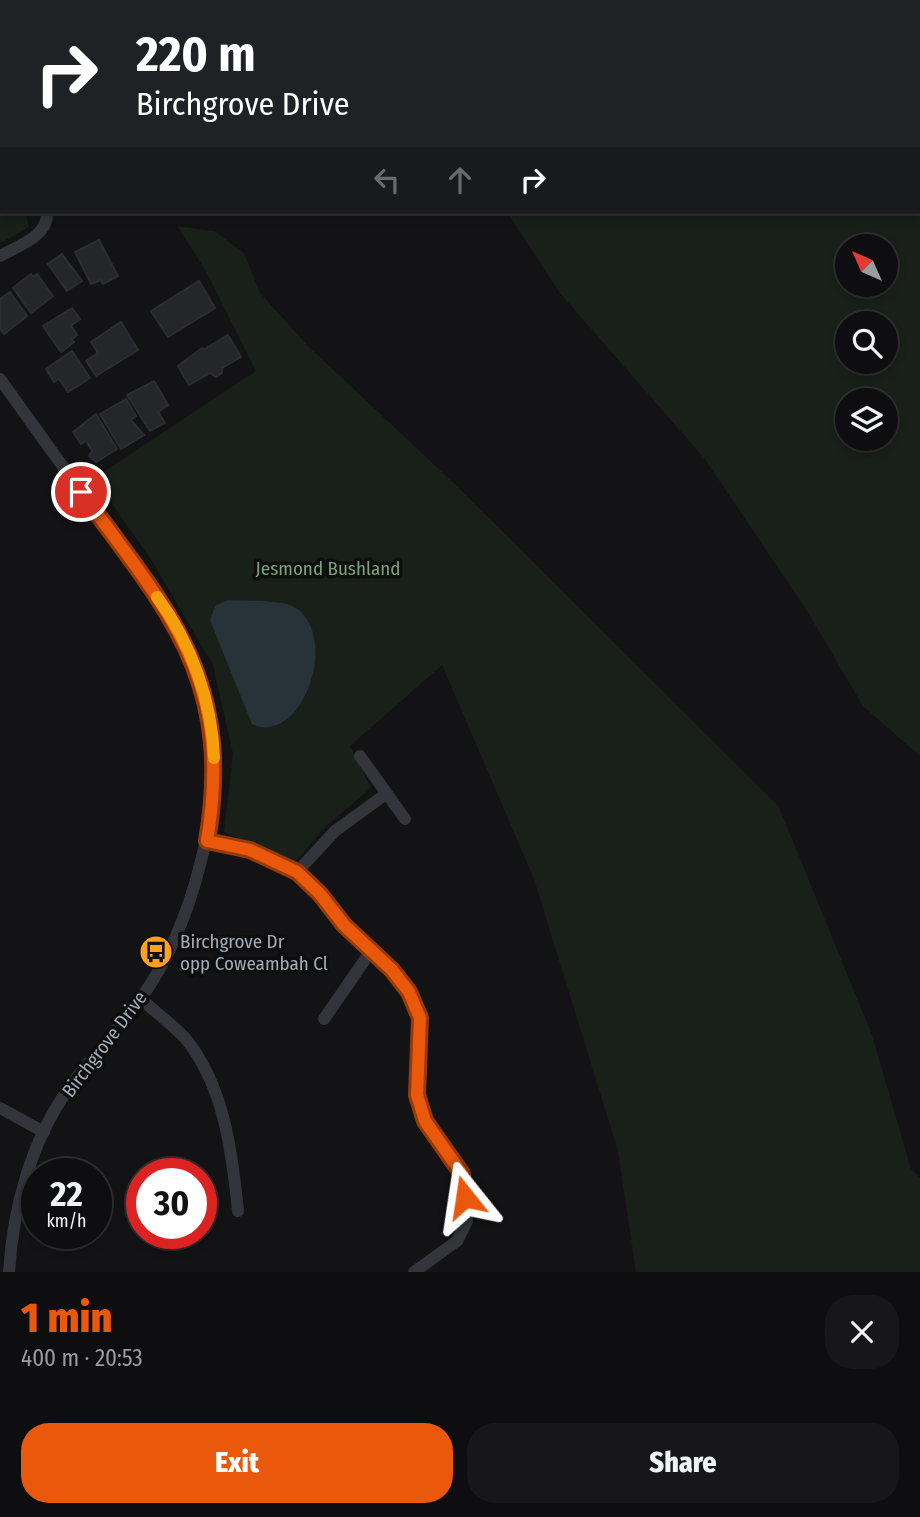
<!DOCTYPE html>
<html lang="en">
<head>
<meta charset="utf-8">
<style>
	:root { --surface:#0e0e10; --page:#171719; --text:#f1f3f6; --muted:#9b9c9f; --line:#2e2e30; --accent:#ea580c }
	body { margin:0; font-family:"Fira Sans Condensed",sans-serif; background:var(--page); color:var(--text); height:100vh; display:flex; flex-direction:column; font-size:26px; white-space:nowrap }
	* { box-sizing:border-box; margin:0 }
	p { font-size:23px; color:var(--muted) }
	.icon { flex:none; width:38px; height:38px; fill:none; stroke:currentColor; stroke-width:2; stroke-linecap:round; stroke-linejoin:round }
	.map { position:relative; height:1272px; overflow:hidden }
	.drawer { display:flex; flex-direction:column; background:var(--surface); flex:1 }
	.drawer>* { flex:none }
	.banner { position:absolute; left:0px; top:0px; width:920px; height:214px; box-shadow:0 4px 10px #0003,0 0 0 2px var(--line); background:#202124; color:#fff; overflow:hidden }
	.needle { width:46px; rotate:315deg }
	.tools { position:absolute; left:835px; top:234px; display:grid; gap:14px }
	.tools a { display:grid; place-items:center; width:63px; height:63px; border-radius:50%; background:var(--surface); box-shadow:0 4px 10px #0003,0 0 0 2px var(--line); font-size:35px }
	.speed { position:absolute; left:21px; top:1158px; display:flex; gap:14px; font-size:35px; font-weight:700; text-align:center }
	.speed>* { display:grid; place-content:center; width:91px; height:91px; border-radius:50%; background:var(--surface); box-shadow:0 4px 10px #0003,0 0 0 2px var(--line); line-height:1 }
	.speed small { font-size:18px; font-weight:400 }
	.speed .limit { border:10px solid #d22; background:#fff; color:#111 }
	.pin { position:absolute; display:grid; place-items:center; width:60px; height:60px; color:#fff; margin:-30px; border:4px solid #fff; border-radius:50%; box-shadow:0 2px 7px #0007 }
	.me { position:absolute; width:77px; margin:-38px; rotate:345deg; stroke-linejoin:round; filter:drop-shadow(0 0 5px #0008) }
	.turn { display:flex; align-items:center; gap:24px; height:147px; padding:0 21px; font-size:32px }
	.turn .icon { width:91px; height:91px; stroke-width:2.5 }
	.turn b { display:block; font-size:49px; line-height:60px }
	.lanes { display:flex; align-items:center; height:66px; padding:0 21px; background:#0003; justify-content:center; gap:35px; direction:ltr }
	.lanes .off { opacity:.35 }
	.round { display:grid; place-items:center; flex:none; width:74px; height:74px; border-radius:28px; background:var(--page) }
	.overview { display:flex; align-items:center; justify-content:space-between; height:119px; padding:0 21px }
	h1 { font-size:42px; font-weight:800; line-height:52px; color:var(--accent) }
	.cta { display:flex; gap:14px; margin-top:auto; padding:14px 21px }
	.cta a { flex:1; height:80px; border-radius:28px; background:var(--accent); color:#fff; font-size:28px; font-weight:800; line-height:80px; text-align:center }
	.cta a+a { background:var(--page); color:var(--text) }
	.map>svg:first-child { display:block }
</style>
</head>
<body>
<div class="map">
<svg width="920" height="1272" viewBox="0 0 920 1272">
	<rect width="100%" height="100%" fill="#131315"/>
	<!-- green -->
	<g fill="#182019" fill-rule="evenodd">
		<path d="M 454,0 L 920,0 L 920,756 L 863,706 L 807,611 L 704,458 L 559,292 L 507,212 L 919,212 L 919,2 L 452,2 ZM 847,247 L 886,247 L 886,285 L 847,285 ZM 847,324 L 886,324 L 886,362 L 847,362 ZM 847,401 L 886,401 L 886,439 L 847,439 Z"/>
		<path d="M 0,209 L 2,212 L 25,212 L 29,227 L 0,243 Z"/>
		<path d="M 177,226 L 214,231 L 244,253 L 260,293 L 308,346 L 459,488 L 779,807 L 872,1035 L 911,1169 L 920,1178 L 920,1272 L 636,1272 L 618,1151 L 534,879 L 442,665 L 350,746 L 371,788 L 324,828 L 293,865 L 224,832 L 233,754 L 213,665 L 152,561 L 94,478 L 256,371 L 206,271 Z"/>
	</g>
	<!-- water -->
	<path fill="#283339" d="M 228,600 C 243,601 280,600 292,606 C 343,632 302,748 252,724 L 210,620 L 215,606 Z"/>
	<!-- building -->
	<g fill="#252629" stroke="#2c2d31" stroke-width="2">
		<path d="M 99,240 L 118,276 L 103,284 L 101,280 L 91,284 L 75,252 Z"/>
		<path d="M 62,254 L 82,281 L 67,291 L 48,264 Z"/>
		<path d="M 31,274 L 32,277 L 37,274 L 53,296 L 31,313 L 13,288 Z"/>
		<path d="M 199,281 L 215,308 L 168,337 L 151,311 Z"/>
		<path d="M 10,292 L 27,316 L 4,334 L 0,329 L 0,299 Z"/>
		<path d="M 72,308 L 80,319 L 71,326 L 77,335 L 72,339 L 74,342 L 61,352 L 43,326 Z"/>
		<path d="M 121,322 L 138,350 L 96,376 L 86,361 L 98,353 L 91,342 Z"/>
		<path d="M 228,335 L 241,357 L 222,368 L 222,373 L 216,377 L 210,373 L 189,385 L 178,366 L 202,348 L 205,349 Z"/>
		<path d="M 72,351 L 90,378 L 68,392 L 59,379 L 54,382 L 46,369 Z"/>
		<path d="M 154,381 L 168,405 L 158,412 L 165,423 L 150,431 L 127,395 Z"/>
		<path d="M 126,399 L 136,416 L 131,420 L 144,435 L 121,449 L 100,414 Z"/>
		<path d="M 96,414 L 117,449 L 96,462 L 89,456 L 92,451 L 86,441 L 81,444 L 73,432 Z"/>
	</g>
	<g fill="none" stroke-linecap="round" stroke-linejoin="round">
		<!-- minor -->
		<g stroke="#33353a" stroke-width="12">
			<path d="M 0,194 L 2,194"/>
			<path d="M 0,256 C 18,246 49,236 47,212"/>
			<path d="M 0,379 C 36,429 72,480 109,530 C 191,644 239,715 201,861 C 189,910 169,960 139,1001 C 117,1031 91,1057 69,1088 C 31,1141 13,1208 9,1272"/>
			<path d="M 360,756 L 405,819"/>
			<path d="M 207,841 L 250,850 L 297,872 L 320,894 L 344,925 L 392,970 L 409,992 L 420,1018 L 417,1095 L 425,1121 L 462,1174 L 467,1221 L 457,1241 L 414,1272"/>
			<path d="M 297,872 L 335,831 L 386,794"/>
			<path d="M 141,999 C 155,1012 172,1024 185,1038 C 224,1085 232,1152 238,1211"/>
			<path d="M 324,1019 L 371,951"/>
			<path d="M 0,1108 L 44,1132"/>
		</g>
	</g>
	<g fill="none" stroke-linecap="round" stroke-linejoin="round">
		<defs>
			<path id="route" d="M 81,492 C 170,613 234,680 207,841 L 250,850 L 297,872 L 320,894 L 344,925 L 392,970 L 409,992 L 420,1018 L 417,1095 L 425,1121 L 462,1174 L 465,1197"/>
		</defs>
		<!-- route casing -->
		<use href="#route" stroke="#983908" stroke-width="18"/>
		<!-- route -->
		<use href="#route" stroke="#ea580c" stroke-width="12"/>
		<!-- slow -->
		<path stroke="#f59e0b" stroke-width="12" d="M 157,597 C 191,643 212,701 214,758"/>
	</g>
	<!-- icons -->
	<defs>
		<symbol id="bus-disc" viewBox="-11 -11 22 22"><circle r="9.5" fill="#ffa020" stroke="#0e0e0f"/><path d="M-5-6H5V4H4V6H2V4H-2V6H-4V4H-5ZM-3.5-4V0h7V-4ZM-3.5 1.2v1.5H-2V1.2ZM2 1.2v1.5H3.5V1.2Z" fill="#111"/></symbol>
	</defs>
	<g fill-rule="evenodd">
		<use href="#bus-disc" x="137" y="933" width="38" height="38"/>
	</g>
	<g text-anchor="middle" stroke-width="7" stroke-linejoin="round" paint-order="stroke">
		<!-- park labels -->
		<g font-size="19" fill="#79a378" stroke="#0e0e0f">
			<text x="328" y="575">Jesmond Bushland</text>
		</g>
		<!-- poi labels -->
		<g font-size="19" fill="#a3abb6" stroke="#0e0e0f" text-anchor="start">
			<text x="180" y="948">Birchgrove Dr<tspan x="180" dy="22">opp Coweambah Cl</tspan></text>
		</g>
		<!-- street labels -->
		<g font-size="19" fill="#a3abb6" stroke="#0e0e0f">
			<text transform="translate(104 1044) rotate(-53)" y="7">Birchgrove Drive</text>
		</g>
	</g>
</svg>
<div class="tools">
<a><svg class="needle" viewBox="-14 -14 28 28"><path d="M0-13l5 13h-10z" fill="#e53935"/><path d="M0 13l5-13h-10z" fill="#9b9c9f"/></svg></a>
<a><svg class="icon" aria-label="search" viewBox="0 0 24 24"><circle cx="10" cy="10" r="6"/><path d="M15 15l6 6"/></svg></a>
<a><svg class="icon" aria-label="layers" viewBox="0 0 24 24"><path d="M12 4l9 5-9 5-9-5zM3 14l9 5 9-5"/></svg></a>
</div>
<div class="speed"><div>22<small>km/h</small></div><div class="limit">30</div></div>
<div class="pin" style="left:81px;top:492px;background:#d93025"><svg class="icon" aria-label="arrive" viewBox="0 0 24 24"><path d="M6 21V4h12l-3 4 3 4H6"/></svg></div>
<svg class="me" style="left:465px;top:1197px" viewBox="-20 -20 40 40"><path d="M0-17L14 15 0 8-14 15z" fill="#ea580c" stroke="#fff" stroke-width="4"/></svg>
<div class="banner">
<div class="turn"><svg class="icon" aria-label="right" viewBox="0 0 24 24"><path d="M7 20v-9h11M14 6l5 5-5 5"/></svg><div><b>220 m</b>Birchgrove Drive</div></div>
<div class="lanes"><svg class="icon off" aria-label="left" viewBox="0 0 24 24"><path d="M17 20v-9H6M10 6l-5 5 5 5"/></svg><svg class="icon off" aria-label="ahead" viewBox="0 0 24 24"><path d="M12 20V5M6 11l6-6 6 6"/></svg><svg class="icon" aria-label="right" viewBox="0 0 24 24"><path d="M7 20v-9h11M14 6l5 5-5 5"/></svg></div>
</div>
</div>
<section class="drawer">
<div class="overview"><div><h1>1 min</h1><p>400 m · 20:53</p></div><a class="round"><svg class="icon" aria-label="close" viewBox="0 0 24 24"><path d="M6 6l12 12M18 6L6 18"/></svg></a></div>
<div class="cta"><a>Exit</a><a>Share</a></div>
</section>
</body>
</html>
